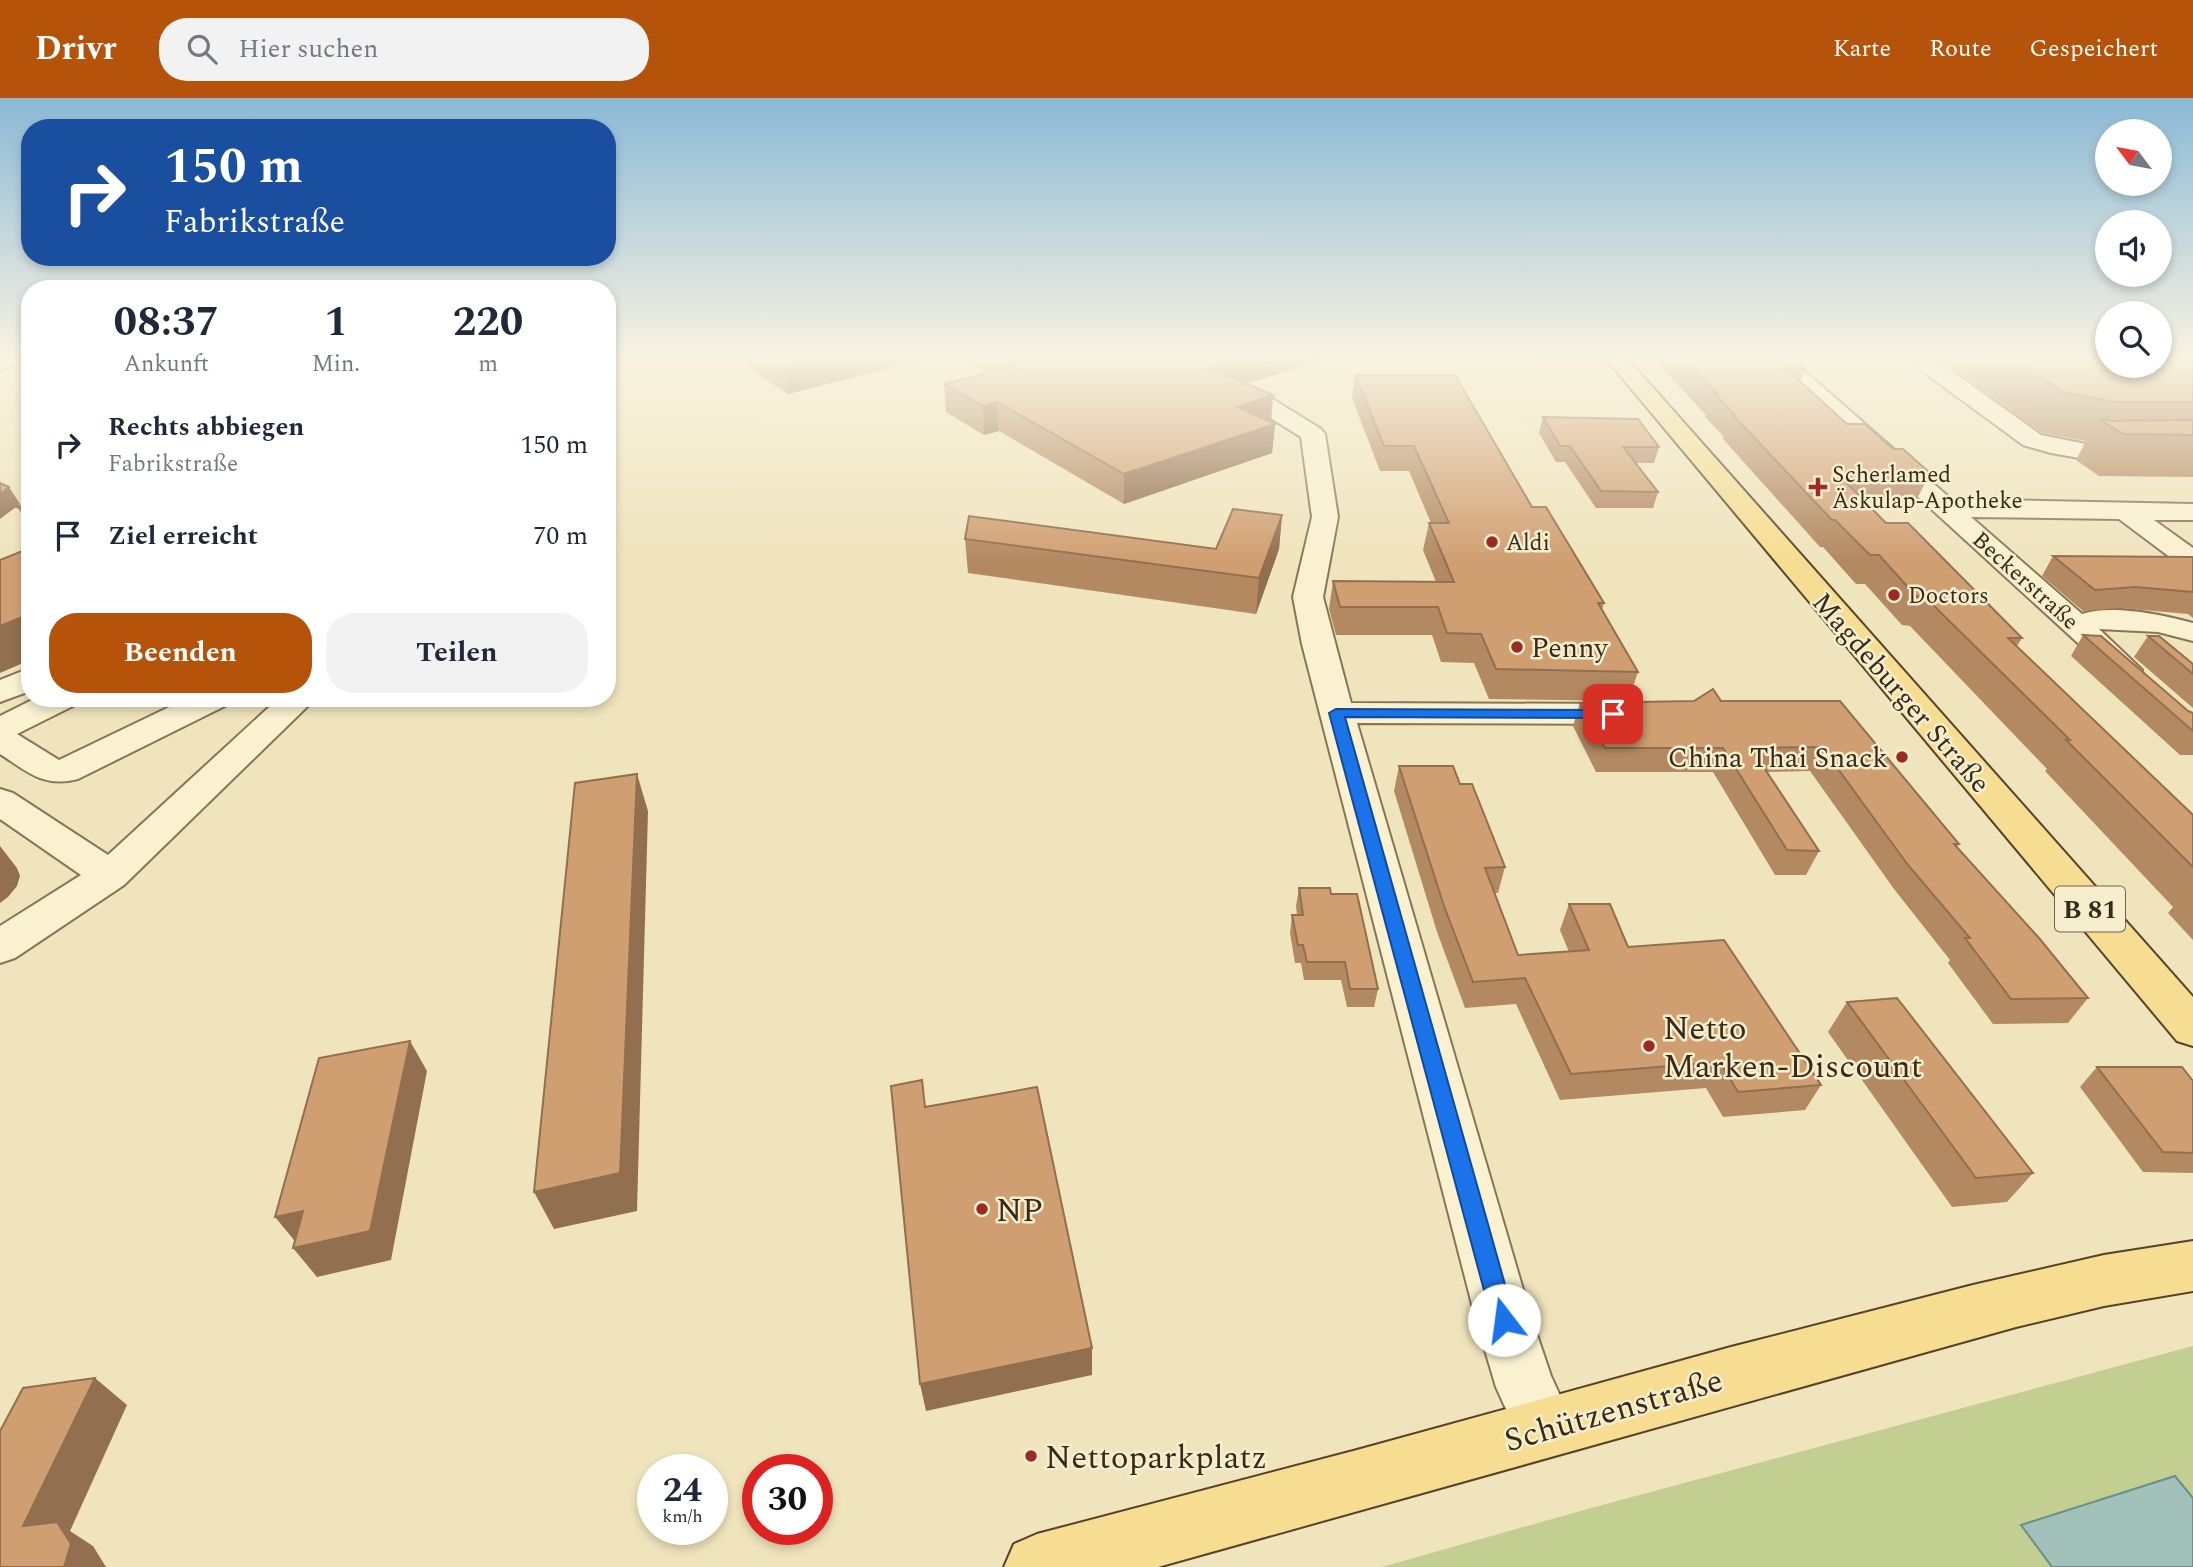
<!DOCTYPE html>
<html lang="de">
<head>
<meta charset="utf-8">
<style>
	:root { --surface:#fff; --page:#f2f2f3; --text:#1f2937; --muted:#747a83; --accent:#b45309 }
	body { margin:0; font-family:Spectral,serif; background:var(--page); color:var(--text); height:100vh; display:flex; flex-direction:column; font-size:26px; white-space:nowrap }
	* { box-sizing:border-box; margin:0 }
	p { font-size:23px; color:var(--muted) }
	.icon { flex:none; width:38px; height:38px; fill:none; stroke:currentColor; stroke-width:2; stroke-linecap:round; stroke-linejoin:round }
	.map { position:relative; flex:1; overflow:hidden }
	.side { position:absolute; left:21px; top:182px; width:595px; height:427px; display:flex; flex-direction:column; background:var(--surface); border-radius:28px; box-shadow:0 4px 10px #0003 }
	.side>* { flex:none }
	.banner { position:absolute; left:21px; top:21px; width:595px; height:147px; border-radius:28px; box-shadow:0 4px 10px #0003; background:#1a4fa0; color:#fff; overflow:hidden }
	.needle { width:46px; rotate:302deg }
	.tools { position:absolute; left:2095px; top:21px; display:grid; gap:14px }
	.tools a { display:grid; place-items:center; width:77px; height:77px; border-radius:50%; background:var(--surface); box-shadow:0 4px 10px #0003; font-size:35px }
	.speed { position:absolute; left:637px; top:1356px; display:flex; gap:14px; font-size:35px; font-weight:700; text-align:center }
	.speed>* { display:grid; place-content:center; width:91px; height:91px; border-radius:50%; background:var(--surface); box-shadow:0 4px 10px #0003; line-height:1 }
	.speed small { font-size:18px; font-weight:400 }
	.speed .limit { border:10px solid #d22; background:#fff; color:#111 }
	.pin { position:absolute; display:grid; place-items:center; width:60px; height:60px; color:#fff; margin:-30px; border-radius:14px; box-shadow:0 4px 10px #0006 }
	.me { position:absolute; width:77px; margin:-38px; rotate:345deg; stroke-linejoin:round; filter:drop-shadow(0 0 5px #0008) }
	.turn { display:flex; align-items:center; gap:24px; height:147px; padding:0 28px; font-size:32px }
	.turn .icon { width:91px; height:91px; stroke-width:2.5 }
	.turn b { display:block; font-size:49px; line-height:60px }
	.eta { display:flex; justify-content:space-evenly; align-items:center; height:119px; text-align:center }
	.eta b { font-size:42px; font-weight:700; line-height:49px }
	.primary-button { display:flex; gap:14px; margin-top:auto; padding:14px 28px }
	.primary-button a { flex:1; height:80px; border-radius:28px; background:var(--accent); color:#fff; font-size:28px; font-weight:700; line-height:80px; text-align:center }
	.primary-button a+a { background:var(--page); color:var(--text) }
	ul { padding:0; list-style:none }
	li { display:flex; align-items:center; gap:21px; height:91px; padding:0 28px }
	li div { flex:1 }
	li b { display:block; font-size:26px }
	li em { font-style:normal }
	header { display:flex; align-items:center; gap:42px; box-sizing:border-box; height:98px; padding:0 35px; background:var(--accent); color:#fff }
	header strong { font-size:33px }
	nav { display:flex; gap:38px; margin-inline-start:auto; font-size:24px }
	.search { width:490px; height:63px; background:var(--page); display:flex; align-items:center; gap:18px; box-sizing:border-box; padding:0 24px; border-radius:28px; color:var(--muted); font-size:26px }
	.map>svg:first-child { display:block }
</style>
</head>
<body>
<header>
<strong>Drivr</strong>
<div class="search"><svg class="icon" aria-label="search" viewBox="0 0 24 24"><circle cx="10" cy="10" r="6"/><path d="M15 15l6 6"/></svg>Hier suchen</div>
<nav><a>Karte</a><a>Route</a><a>Gespeichert</a></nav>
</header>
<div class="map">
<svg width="2193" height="1469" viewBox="0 0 2193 1469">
	<rect width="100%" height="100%" fill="#f0e4bd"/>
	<!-- green -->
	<path fill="#c3ce91" d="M 2193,1248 L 2193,1469 L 1382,1469 L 1591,1410 Z"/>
	<!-- water -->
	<path fill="#a1c1ba" stroke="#688f88" stroke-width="2" d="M 2175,1378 L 2193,1400 L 2193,1469 L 2052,1469 L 2021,1427 Z"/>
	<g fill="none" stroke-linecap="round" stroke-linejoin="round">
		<defs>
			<g id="minor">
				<path d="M 4,257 L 30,257 L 30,259 L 0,273 L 0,259 Z"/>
				<path d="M 1763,257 L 1786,257 L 1951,401 L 2193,406 L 2193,422 L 2154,422 L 2193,450 L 2193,472 L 2183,469 L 2119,421 L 1971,419 L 2082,516 C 2111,506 2163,517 2193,525 L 2193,543 L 2158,534 L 2099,531 L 2142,572 L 2137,579 L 2126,582 L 2115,579 Z"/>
				<path d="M 1912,257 L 1934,257 L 1934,260 L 2041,337 L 2091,347 L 2193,347 L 2193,361 L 2091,362 L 2051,355 L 2023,347 L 1918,270 L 1910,260 Z"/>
				<path d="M 1258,295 L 1266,297 L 1321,331 L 1325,336 L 1338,419 L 1323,499 L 1351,605 L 1629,606 L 1641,609 L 1646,616 L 1641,623 L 1629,626 L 1357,625 L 1532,1222 L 1551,1278 L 1575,1330 L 1566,1351 L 1545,1360 L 1524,1351 L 1496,1289 L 1476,1222 L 1302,546 L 1293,499 L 1312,419 L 1301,339 L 1250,307 L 1247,302 L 1250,297 Z"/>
				<path d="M 30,570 L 30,593 L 0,604 L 0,582 Z"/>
				<path d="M 36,600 L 80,600 L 75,607 L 17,636 L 59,662 L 188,600 L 232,600 L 227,607 L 78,681 C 43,690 28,674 0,656 L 0,618 Z"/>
				<path d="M 279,600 L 316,600 L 124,787 L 15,860 L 0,865 L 0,828 L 81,777 L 0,721 L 0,691 L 13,695 L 108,757 Z"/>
			</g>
			<g id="major">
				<path d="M 1603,257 L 1624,257 L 2193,899 L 2193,948 L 2177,943 Z"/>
				<path d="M 2193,1143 L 2193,1193 L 2104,1208 L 2016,1229 L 1158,1469 L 1004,1469 L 1014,1446 L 1037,1436 L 1357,1352 L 1731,1249 L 1973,1187 L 2104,1157 Z"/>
			</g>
		</defs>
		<!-- minor casing -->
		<use href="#minor" stroke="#897455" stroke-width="4"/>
		<!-- major casing -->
		<use href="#major" stroke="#56412a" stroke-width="4"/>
		<!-- minor -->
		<use href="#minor" fill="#faf1d1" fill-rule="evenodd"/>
		<!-- major -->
		<use href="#major" fill="#f6dd92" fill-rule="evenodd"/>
	</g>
	<!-- wall -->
	<g fill="#b38961">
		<path d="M 748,257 L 940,257 L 788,296 L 751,272 Z"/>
		<path d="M 953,257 L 1318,257 L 1317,264 L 1247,285 L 1271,324 L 1275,326 L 1272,355 L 1124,406 L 999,333 L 984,337 L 946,314 L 944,286 L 987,275 Z"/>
		<path d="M 1650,257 L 1790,257 L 1805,271 L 1800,284 L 1847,326 L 1893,351 L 1930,375 L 1917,401 L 1863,401 L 1886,425 L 2022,540 L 2017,548 L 2193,717 L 2193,842 L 2168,815 L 2173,809 L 2045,673 L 2047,671 L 1910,528 L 1902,527 L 1865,486 L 1856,486 L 1823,449 L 1820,449 L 1723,341 L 1724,339 L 1705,319 L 1706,317 Z"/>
		<path d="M 1936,257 L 2193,257 L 2193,379 L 2099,378 L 2076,362 L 2086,343 L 2042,335 L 1937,259 Z"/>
		<path d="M 1355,277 L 1532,409 L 1604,505 L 1602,512 L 1638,574 L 1628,603 L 1489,601 L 1474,565 L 1441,564 L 1432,537 L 1336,537 L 1329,511 L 1333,483 L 1436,484 L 1423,452 L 1429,425 L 1431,425 L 1409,373 L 1380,373 L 1352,300 Z"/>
		<path d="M 1543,319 L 1659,349 L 1654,365 L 1636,365 L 1658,394 L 1653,410 L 1596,410 L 1565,364 L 1556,364 L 1539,335 Z"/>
		<path d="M 30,404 L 30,428 L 17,409 Z"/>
		<path d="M 1282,417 L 1279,451 L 1256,516 L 968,475 L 965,441 L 1216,451 Z"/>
		<path d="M 2053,458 L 2193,459 L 2193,520 L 2188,516 L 2121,510 L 2083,513 L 2042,478 Z"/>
		<path d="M 2083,537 L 2188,613 L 2193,615 L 2193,657 L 2180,657 L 2071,558 Z"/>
		<path d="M 2148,538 L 2193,566 L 2193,610 L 2134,559 Z"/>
		<path d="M 1721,603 L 1840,603 L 1959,746 L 1957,749 L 2088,900 L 2068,925 L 1993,926 L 1948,865 L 1950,862 L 1894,791 L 1810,673 L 1767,674 L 1819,753 L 1806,777 L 1775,777 L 1713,674 L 1596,674 L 1573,628 L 1580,605 Z"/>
		<path d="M 1399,668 L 1460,686 L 1505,769 L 1498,795 L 1495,795 L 1518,857 L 1569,854 L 1560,832 L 1569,806 L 1821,987 L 1805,1012 L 1723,1019 L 1706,990 L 1560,1002 L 1516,906 L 1465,910 L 1437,834 L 1394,693 Z"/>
		<path d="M 1299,790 L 1331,796 L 1378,891 L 1374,909 L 1347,909 L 1341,882 L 1304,882 L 1301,865 L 1295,865 L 1290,835 L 1292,817 L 1297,817 L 1296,808 Z"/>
		<path d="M 1847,904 L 2033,1075 L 2007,1104 L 1952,1109 L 1828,934 Z"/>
		<path d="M 2097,969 L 2193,983 L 2193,1075 L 2143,1074 L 2080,989 Z"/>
	</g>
	<!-- shaded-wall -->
	<g fill="#926f4f">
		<path d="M 832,257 L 940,257 L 788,296 L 784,269 Z"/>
		<path d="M 1254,257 L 1318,257 L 1317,264 L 1200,300 L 1201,273 Z"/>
		<path d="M 1273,297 L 1271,325 L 1237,309 Z"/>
		<path d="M 997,304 L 999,333 L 984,337 L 983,308 Z"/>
		<path d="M 1275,326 L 1272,355 L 1124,406 L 1124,376 Z"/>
		<path d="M 9,389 L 20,406 L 0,421 L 0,396 Z"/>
		<path d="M 1282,417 L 1279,451 L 1256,516 L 1259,480 Z"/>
		<path d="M 30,516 L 30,562 L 0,575 L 0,528 Z"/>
		<path d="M 637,676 L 648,713 L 637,1113 L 554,1131 L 534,1094 Z"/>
		<path d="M 0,748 L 17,770 L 20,778 L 17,788 L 8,799 L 0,805 Z"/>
		<path d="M 410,943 L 427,973 L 391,1162 L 317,1179 L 293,1150 Z"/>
		<path d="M 303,1113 L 299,1148 L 275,1119 Z"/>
		<path d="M 1092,1250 L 1092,1277 L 926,1313 L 920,1286 Z"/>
		<path d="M 95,1280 L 127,1307 L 70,1433 L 93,1448 L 106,1469 L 64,1469 L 23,1428 Z"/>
	</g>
	<!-- building -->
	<g fill="#d09f71" stroke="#926f4f" stroke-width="2">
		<path d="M 765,257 L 832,257 L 784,269 Z"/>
		<path d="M 1003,257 L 1254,257 L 1201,273 L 1218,273 L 1273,297 L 1237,309 L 1275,326 L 1124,376 L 997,304 L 983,308 L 944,286 L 1021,266 Z"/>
		<path d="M 1679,257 L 1790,257 L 1805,271 L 1785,270 L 1847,326 L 1865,326 L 1893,351 L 1903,351 L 1930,375 L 1836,374 L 1886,425 L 1908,425 L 2022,540 L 2008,540 L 2193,717 L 2193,769 L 2066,642 L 2070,642 L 1925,499 L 1916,498 L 1879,457 L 1870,457 L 1835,422 L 1832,422 L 1732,316 L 1734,316 L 1714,295 L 1717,295 Z"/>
		<path d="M 2007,257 L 2107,257 L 2107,268 L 2160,268 L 2160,257 L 2193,257 L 2193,304 L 2114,304 L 2063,294 Z"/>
		<path d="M 1355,277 L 1455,277 L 1532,409 L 1546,409 L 1604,505 L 1598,505 L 1638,574 L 1496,571 L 1481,536 L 1447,535 L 1438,509 L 1340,509 L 1333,483 L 1454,484 L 1429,425 L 1449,425 L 1414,348 L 1384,348 Z"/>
		<path d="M 1543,319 L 1638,321 L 1659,349 L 1623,349 L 1658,394 L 1601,393 L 1570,348 L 1560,348 Z"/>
		<path d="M 2099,321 L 2115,323 L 2193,322 L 2193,337 L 2123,336 Z"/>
		<path d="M 0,385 L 9,389 L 0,396 Z"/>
		<path d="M 30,404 L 30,414 L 17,409 Z"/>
		<path d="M 1233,411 L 1282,417 L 1259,480 L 965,441 L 969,418 L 1216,451 Z"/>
		<path d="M 30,450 L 30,516 L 0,528 L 0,462 Z"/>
		<path d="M 2053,458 L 2193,459 L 2193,494 L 2135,489 L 2095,492 Z"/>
		<path d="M 2083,537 L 2101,538 L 2188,613 L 2193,615 L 2193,633 Z"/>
		<path d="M 2148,538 L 2159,538 L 2193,566 L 2193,576 Z"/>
		<path d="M 1713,591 L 1721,603 L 1840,603 L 1959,746 L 1954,746 L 2039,840 L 2088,900 L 2011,901 L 1965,840 L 1970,840 L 1908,767 L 1822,649 L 1751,650 L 1819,753 L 1787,752 L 1723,650 L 1605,650 L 1580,605 L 1694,603 Z"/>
		<path d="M 1399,668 L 1453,668 L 1460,686 L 1472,686 L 1505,769 L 1485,770 L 1518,857 L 1589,852 L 1569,806 L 1610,806 L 1628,849 L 1724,842 L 1821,987 L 1738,994 L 1720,964 L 1571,976 L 1525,880 L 1473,884 L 1444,808 Z"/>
		<path d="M 637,676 L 620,1075 L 534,1094 L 575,685 Z"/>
		<path d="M 1299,790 L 1330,790 L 1331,796 L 1357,796 L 1378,891 L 1350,891 L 1345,864 L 1307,864 L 1303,847 L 1298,847 L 1292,817 L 1303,817 Z"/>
		<path d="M 1897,900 L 2033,1075 L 1976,1080 L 1847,904 Z"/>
		<path d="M 410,943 L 370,1133 L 293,1150 L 303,1113 L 275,1119 L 319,960 Z"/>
		<path d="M 2097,969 L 2182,969 L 2193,983 L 2193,1055 L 2163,1054 Z"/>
		<path d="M 922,982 L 925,1009 L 1037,989 L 1092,1250 L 920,1286 L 891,988 Z"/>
		<path d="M 95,1280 L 23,1428 L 57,1424 L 71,1446 L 64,1469 L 0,1469 L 0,1333 L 23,1290 Z"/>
	</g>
	<!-- sky -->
	<linearGradient id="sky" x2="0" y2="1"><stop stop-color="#8bb9d6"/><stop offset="0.56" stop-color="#f8f3e1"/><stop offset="1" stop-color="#f8f3e1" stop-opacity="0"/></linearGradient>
	<rect width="2193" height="463" fill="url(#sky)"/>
	<!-- route -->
	<path fill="#1a73e8" stroke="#114b97" stroke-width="2" d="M 1336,611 L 1613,612 L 1620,616 L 1613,620 L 1345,619 L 1515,1222 L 1512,1230 L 1504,1233 L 1496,1230 L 1492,1222 L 1329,615 Z"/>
	<!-- markers -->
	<g fill="#9b2a23" stroke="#f7eecd" stroke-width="2.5">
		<path d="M1814.5 378.5h7v7h7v7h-7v7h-7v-7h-7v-7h7z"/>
		<circle cx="1492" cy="444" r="7"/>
		<circle cx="1894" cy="497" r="7"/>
		<circle cx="1517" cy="549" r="7"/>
		<circle cx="1902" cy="659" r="7"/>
		<circle cx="1649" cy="948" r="7"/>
		<circle cx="982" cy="1111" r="7"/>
		<circle cx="1031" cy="1358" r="7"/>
	</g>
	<g text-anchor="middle" stroke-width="5" stroke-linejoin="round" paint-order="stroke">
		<!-- far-poi labels -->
		<g font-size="23" fill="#372a1b" stroke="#f7eecd" text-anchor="start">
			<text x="1832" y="384">Scherlamed<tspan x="1832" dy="26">Äskulap-Apotheke</tspan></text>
			<text x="1506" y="452">Aldi</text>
			<text x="1908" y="505">Doctors</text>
		</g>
		<!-- far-street labels -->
		<g font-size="23" fill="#372a1b" stroke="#f7eecd">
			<text transform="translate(2026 482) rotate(42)" y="8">Beckerstraße</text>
		</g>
		<!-- shield labels -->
		<rect fill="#f7eecd" stroke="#716550" stroke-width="2" x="2055" y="788.5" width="70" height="45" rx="5"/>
		<g font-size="26" font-weight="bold" fill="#372a1b">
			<text x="2090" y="820">B 81</text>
		</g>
		<!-- poi labels -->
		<g font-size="28" fill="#372a1b" stroke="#f7eecd" text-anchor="start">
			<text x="1531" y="559">Penny</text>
			<text x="1888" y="669" text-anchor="end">China Thai Snack</text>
		</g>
		<!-- street labels -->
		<g font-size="28" fill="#372a1b" stroke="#f7eecd">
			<text transform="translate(1902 594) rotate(49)" y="10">Magdeburger Straße</text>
		</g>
		<!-- near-poi labels -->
		<g font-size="33" fill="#372a1b" stroke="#f7eecd" text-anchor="start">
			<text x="1663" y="941">Netto<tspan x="1663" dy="38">Marken-Discount</tspan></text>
			<text x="996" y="1123">NP</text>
			<text x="1045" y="1370">Nettoparkplatz</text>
		</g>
		<!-- near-street labels -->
		<g font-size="33" fill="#372a1b" stroke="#f7eecd">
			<text transform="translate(1613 1311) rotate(-16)" y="12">Schützenstraße</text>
		</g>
	</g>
</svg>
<div class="tools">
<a><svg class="needle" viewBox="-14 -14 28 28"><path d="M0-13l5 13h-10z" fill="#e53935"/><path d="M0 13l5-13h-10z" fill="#747a83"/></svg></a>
<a><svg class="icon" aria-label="sound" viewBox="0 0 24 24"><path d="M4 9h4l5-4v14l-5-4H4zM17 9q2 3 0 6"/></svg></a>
<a><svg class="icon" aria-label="search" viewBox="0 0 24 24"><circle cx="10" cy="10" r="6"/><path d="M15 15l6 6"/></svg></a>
</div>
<div class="speed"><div>24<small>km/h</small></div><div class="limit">30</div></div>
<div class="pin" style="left:1613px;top:616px;background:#d93025"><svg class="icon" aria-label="arrive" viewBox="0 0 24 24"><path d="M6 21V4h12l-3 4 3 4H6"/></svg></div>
<svg class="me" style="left:1504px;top:1222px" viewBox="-20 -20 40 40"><circle r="19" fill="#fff"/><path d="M0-13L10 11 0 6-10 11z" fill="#1a73e8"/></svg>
<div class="banner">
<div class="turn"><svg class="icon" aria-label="right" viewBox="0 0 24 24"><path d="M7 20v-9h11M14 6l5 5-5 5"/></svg><div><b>150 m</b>Fabrikstraße</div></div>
</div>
<section class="side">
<div class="eta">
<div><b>08:37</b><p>Ankunft</p></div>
<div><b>1</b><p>Min.</p></div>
<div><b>220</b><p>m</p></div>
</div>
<ul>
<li><svg class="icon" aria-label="right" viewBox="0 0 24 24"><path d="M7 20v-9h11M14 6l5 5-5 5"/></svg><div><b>Rechts abbiegen</b><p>Fabrikstraße</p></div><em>150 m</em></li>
<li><svg class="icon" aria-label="arrive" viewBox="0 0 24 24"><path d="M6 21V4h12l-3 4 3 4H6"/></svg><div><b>Ziel erreicht</b></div><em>70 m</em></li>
</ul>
<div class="primary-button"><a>Beenden</a><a>Teilen</a></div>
</section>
</div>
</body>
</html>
